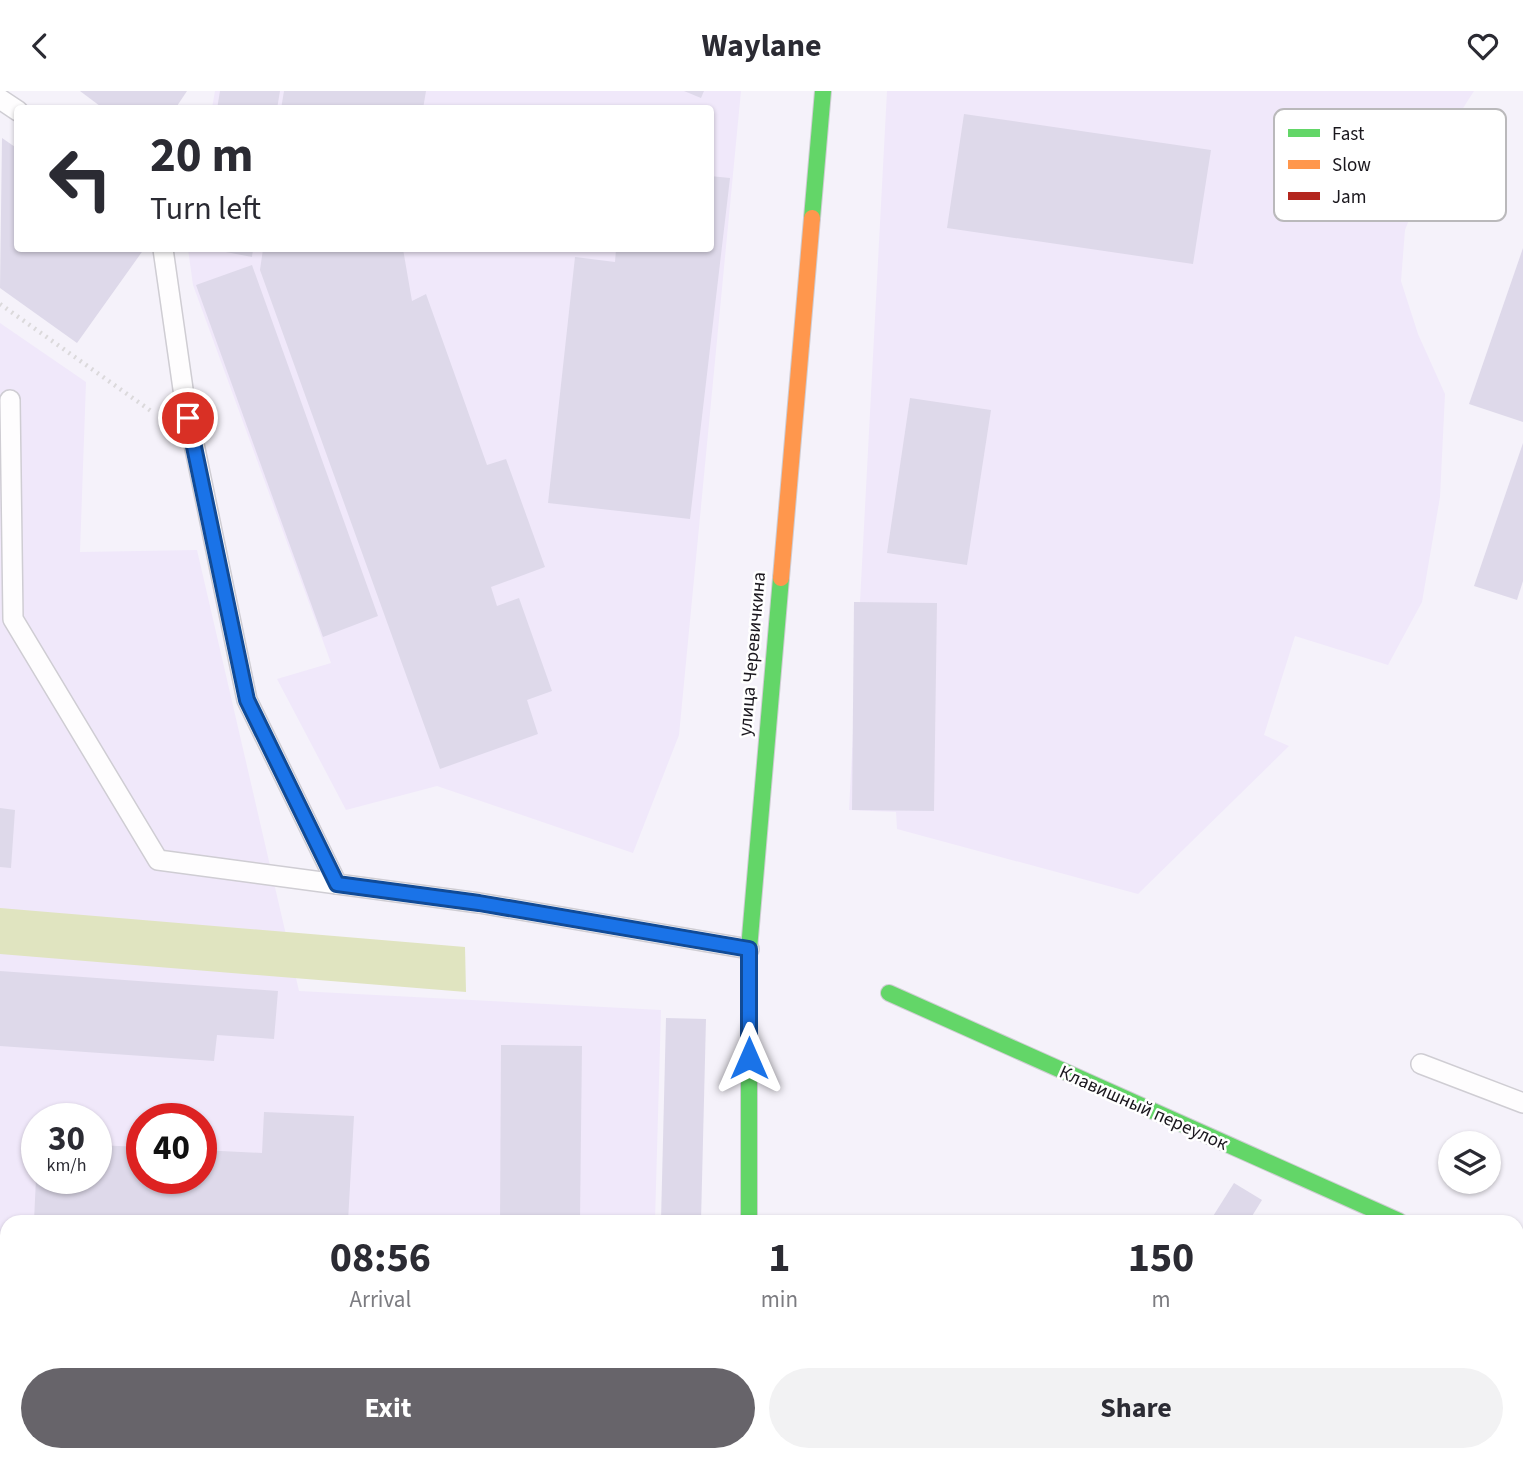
<!DOCTYPE html>
<html lang="en">
<head>
<meta charset="utf-8">
<style>
	:root { --surface:#fff; --page:#f2f2f3; --text:#2b2b33; --muted:#7c7c81; --accent:#67646a }
	body { margin:0; font-family:"Source Sans 3",sans-serif; background:var(--page); color:var(--text); height:100vh; display:flex; flex-direction:column; font-size:26px; white-space:nowrap }
	* { box-sizing:border-box; margin:0 }
	p { font-size:23px; color:var(--muted) }
	.icon { flex:none; width:38px; height:38px; fill:none; stroke:currentColor; stroke-width:2; stroke-linecap:round; stroke-linejoin:round }
	.map { position:relative; flex:1; overflow:hidden }
	.drawer { position:absolute; left:0px; top:1124px; width:1524px; height:247px; display:flex; flex-direction:column; background:var(--surface); border-radius:21px 21px 0 0; box-shadow:0 2px 5px #0004 }
	.drawer>* { flex:none }
	.banner { position:absolute; left:14px; top:14px; width:700px; height:147px; border-radius:7px; box-shadow:0 2px 5px #0004; background:#fff; color:var(--text); overflow:hidden }
	.tools { position:absolute; left:1438px; top:1040px; display:grid; gap:14px }
	.tools a { display:grid; place-items:center; width:63px; height:63px; border-radius:50%; background:var(--surface); box-shadow:0 2px 5px #0004; font-size:35px }
	.speed { position:absolute; left:21px; top:1012px; display:flex; gap:14px; font-size:35px; font-weight:700; text-align:center }
	.speed>* { display:grid; place-content:center; width:91px; height:91px; border-radius:50%; background:var(--surface); box-shadow:0 2px 5px #0004; line-height:1 }
	.speed small { font-size:18px; font-weight:400 }
	.speed .limit { border:10px solid #d22; background:#fff; color:#111 }
	.pin { position:absolute; display:grid; place-items:center; width:60px; height:60px; color:#fff; margin:-30px; border:4px solid #fff; border-radius:50%; box-shadow:0 2px 7px #0007 }
	.me { position:absolute; width:77px; margin:-38px; rotate:0deg; stroke-linejoin:round; filter:drop-shadow(0 0 5px #0008) }
	.turn { display:flex; align-items:center; gap:24px; height:147px; padding:0 21px; font-size:32px }
	.turn .icon { width:91px; height:91px; stroke-width:2.5 }
	.turn b { display:block; font-size:49px; line-height:60px }
	.eta { display:flex; justify-content:space-evenly; align-items:center; height:119px; text-align:center }
	.eta b { font-size:42px; font-weight:700; line-height:49px }
	.primary-button { display:flex; gap:14px; margin-top:auto; padding:14px 21px }
	.primary-button a { flex:1; height:80px; border-radius:42px; background:var(--accent); color:#fff; font-size:28px; font-weight:700; line-height:80px; text-align:center }
	.primary-button a+a { background:var(--page); color:var(--text) }
	header { display:flex; justify-content:space-between; align-items:center; height:91px; padding:0 21px; background:var(--surface); font-size:32px; font-weight:700 }
	.map>svg:first-child { display:block }
</style>
</head>
<body>
<header><svg class="icon" aria-label="back" viewBox="0 0 24 24"><path d="M15 5l-7 7 7 7"/></svg>Waylane<svg class="icon" aria-label="heart" viewBox="0 0 24 24"><path d="M12 20l-8-8c-3-5 5-10 8-4 3-6 11-1 8 4z"/></svg></header>
<div class="map">
<svg width="1523" height="1369" viewBox="0 0 1523 1369">
	<rect width="100%" height="100%" fill="#f5f2fa"/>
	<!-- built -->
	<g fill="#f0e8fa" fill-rule="evenodd">
		<path d="M 215,0 L 741,0 L 679,644 L 633,762 L 437,695 L 346,719 L 277,588 L 331,572 L 193,194 L 188,158 L 710,158 L 710,18 L 212,17 Z"/>
		<path d="M 887,0 L 1474,0 L 1437,58 L 1405,139 L 1401,190 L 1418,243 L 1445,303 L 1440,406 L 1422,511 L 1388,574 L 1295,545 L 1264,644 L 1289,655 L 1138,803 L 897,738 L 896,721 L 849,719 Z"/>
		<path d="M 0,232 L 86,291 L 80,461 L 197,459 L 299,900 L 661,919 L 655,1130 L 7,1130 L 7,1363 L 647,1363 L 647,1369 L 0,1369 ZM 37,1027 L 96,1027 L 96,1087 L 37,1087 ZM 142,1027 L 201,1027 L 201,1087 L 142,1087 Z"/>
	</g>
	<!-- green -->
	<g fill="#e0e4c0">
		<path d="M 0,817 L 465,856 L 466,901 L 0,863 Z"/>
		<path d="M 0,1356 L 7,1363 L 62,1369 L 0,1369 Z"/>
	</g>
	<!-- building -->
	<g fill="#ded9ea">
		<path d="M 80,0 L 187,0 L 175,18 L 104,18 Z"/>
		<path d="M 220,0 L 280,0 L 277,18 L 217,18 Z"/>
		<path d="M 284,0 L 426,0 L 423,18 L 281,18 Z"/>
		<path d="M 684,0 L 704,0 L 701,7 Z"/>
		<path d="M 964,23 L 1211,59 L 1193,173 L 947,137 Z"/>
		<path d="M 2,47 L 18,58 L 18,158 L 144,158 L 77,252 L 0,197 Z"/>
		<path d="M 710,85 L 730,87 L 690,428 L 548,412 L 575,166 L 615,171 L 616,158 L 710,158 Z"/>
		<path d="M 1523,157 L 1523,331 L 1469,313 Z"/>
		<path d="M 210,158 L 253,158 L 252,166 Z"/>
		<path d="M 263,158 L 403,158 L 412,210 L 426,203 L 487,374 L 506,368 L 545,476 L 491,496 L 497,515 L 519,507 L 552,600 L 527,609 L 538,643 L 440,678 L 260,179 Z"/>
		<path d="M 252,174 L 378,525 L 323,546 L 196,194 Z"/>
		<path d="M 910,307 L 991,319 L 967,474 L 887,462 Z"/>
		<path d="M 1523,352 L 1523,490 L 1517,509 L 1474,495 Z"/>
		<path d="M 854,511 L 937,512 L 934,720 L 852,719 Z"/>
		<path d="M 0,717 L 15,719 L 11,777 L 0,776 Z"/>
		<path d="M 0,880 L 278,900 L 274,948 L 217,944 L 214,970 L 0,955 Z"/>
		<path d="M 666,927 L 706,928 L 701,1130 L 661,1130 Z"/>
		<path d="M 501,954 L 582,955 L 580,1130 L 500,1130 Z"/>
		<path d="M 264,1021 L 354,1025 L 348,1130 L 34,1130 L 36,1087 L 96,1087 L 96,1054 L 142,1056 L 142,1087 L 201,1087 L 201,1059 L 262,1062 Z"/>
		<path d="M 1234,1092 L 1262,1109 L 1249,1130 L 1210,1130 Z"/>
		<path d="M 0,1242 L 7,1243 L 7,1316 L 0,1315 Z"/>
		<path d="M 196,1363 L 230,1363 L 229,1369 Z"/>
		<rect x="498" y="1363" width="81" height="6"/>
	</g>
	<g fill="none" stroke-linecap="round" stroke-linejoin="round">
		<defs>
			<g id="lane">
				<path d="M 0,8 L 18,20"/>
				<path d="M 163,158 L 184,305 L 247,609 L 337,793"/>
				<path d="M 10,309 L 13,528 L 158,769 L 479,812 L 749,858"/>
				<path d="M 1421,973 L 1523,1012"/>
			</g>
			<path id="street" d="M 1517,1185 L 1523,1188"/>
			<g id="fast">
				<path d="M 812,127 L 823,0"/>
				<path d="M 889,902 L 1399,1130"/>
				<path d="M 749,1130 L 749,858 L 781,487"/>
			</g>
			<path id="slow" d="M 781,487 L 812,127"/>
			<path id="jam" d="M 749,1363 L 749,1369"/>
		</defs>
		<!-- lane casing -->
		<use href="#lane" stroke="#cfcdd3" stroke-width="22"/>
		<!-- street casing -->
		<use href="#street" stroke="#cfcdd3" stroke-width="41"/>
		<!-- fast casing -->
		<use href="#fast" stroke="#cfcdd3" stroke-width="18"/>
		<!-- slow casing -->
		<use href="#slow" stroke="#cfcdd3" stroke-width="18"/>
		<!-- jam casing -->
		<use href="#jam" stroke="#cfcdd3" stroke-width="18"/>
		<!-- path -->
		<path stroke="#dbd9db" stroke-width="4.5" stroke-dasharray="2 5" stroke-linecap="butt" d="M 0,213 L 151,320"/>
		<!-- lane -->
		<use href="#lane" stroke="#fefdfe" stroke-width="19"/>
		<!-- street -->
		<use href="#street" stroke="#fefdfe" stroke-width="38"/>
		<!-- fast -->
		<use href="#fast" stroke="#63d668" stroke-width="16"/>
		<!-- slow -->
		<use href="#slow" stroke="#ff974d" stroke-width="16"/>
		<!-- jam -->
		<use href="#jam" stroke="#b3261e" stroke-width="16"/>
	</g>
	<g fill="none" stroke-linecap="round" stroke-linejoin="round">
		<defs>
			<path id="route" d="M 188,327 L 247,609 L 337,793 L 479,812 L 749,858 L 749,967"/>
		</defs>
		<!-- route casing -->
		<use href="#route" stroke="#114b97" stroke-width="18"/>
		<!-- route -->
		<use href="#route" stroke="#1a73e8" stroke-width="12"/>
	</g>
	<g text-anchor="middle" stroke-width="5" stroke-linejoin="round" paint-order="stroke">
		<!-- street labels -->
		<g font-size="19" fill="#1a171d" stroke="#fff">
			<text transform="translate(751 563) rotate(-85)" y="7">улица Черевичкина</text>
			<text transform="translate(1144 1016) rotate(24)" y="7">Клавишный переулок</text>
		</g>
	</g>
	<!-- legend -->
	<rect x="1274" y="18" width="232" height="112" rx="10" fill="#fff" stroke="#bab9bb" stroke-width="2"/>
	<rect x="1288" y="38" width="32" height="8" fill="#63d668"/>
	<rect x="1288" y="69" width="32" height="9" fill="#ff974d"/>
	<rect x="1288" y="101" width="32" height="8" fill="#b3261e"/>
	<g font-size="19" fill="#1a171d">
		<text x="1332" y="49">Fast</text>
		<text x="1332" y="80">Slow</text>
		<text x="1332" y="112">Jam</text>
	</g>
</svg>
<div class="tools">
<a><svg class="icon" aria-label="layers" viewBox="0 0 24 24"><path d="M12 4l9 5-9 5-9-5zM3 14l9 5 9-5"/></svg></a>
</div>
<div class="speed"><div>30<small>km/h</small></div><div class="limit">40</div></div>
<div class="pin" style="left:188px;top:327px;background:#d93025"><svg class="icon" aria-label="arrive" viewBox="0 0 24 24"><path d="M6 21V4h12l-3 4 3 4H6"/></svg></div>
<svg class="me" style="left:749px;top:967px" viewBox="-20 -20 40 40"><path d="M0-17L14 15 0 8-14 15z" fill="#1a73e8" stroke="#fff" stroke-width="4"/></svg>
<div class="banner">
<div class="turn"><svg class="icon" aria-label="left" viewBox="0 0 24 24"><path d="M17 20v-9H6M10 6l-5 5 5 5"/></svg><div><b>20 m</b>Turn left</div></div>
</div>
<section class="drawer">
<div class="eta">
<div><b>08:56</b><p>Arrival</p></div>
<div><b>1</b><p>min</p></div>
<div><b>150</b><p>m</p></div>
</div>
<div class="primary-button"><a>Exit</a><a>Share</a></div>
</section>
</div>
</body>
</html>
